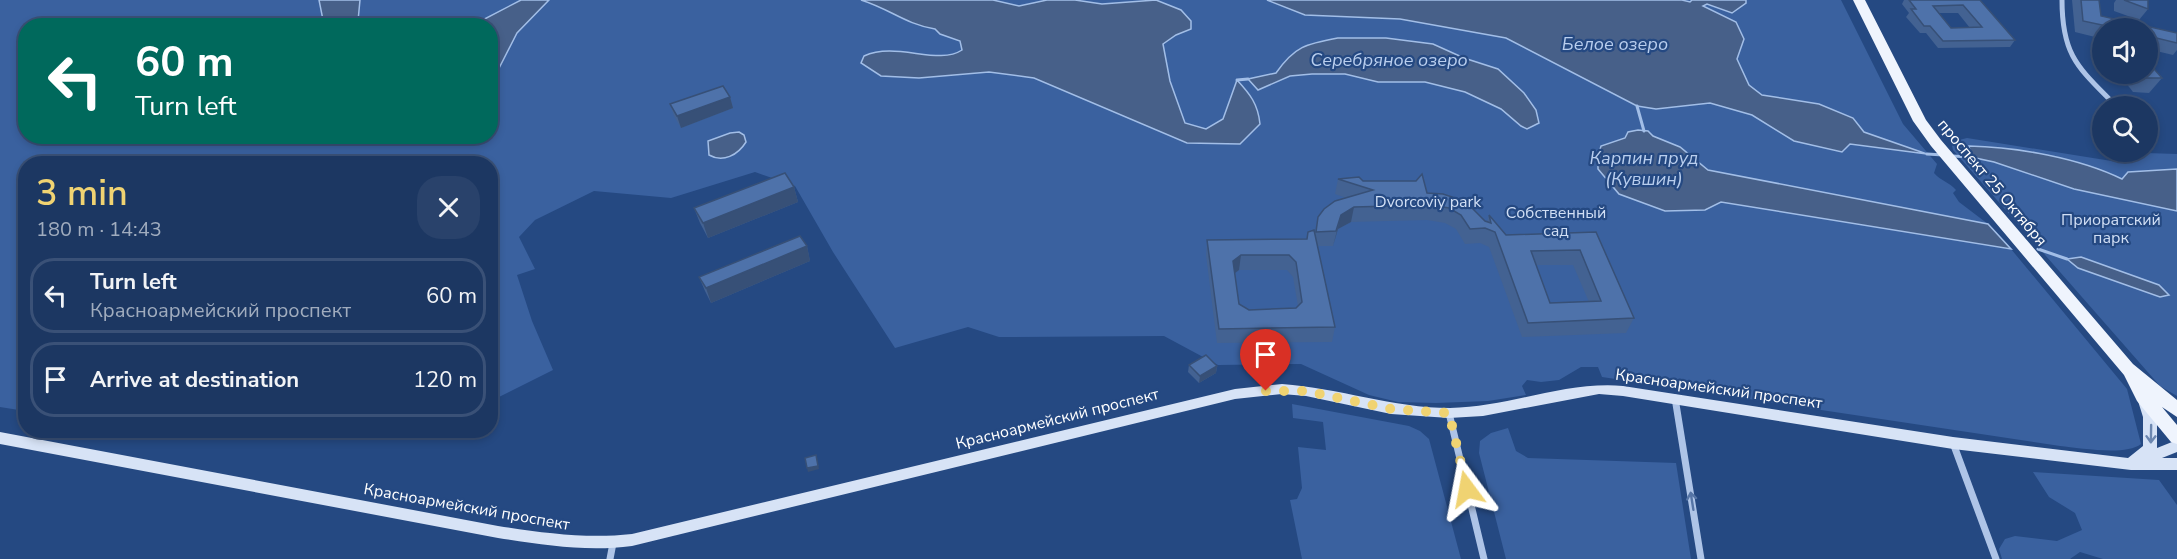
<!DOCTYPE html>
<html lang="en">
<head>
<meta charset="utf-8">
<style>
	:root { --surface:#1c3762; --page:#29426b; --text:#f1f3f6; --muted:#a0acbe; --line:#3a5177; --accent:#f0d372 }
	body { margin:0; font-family:"Nunito Sans",sans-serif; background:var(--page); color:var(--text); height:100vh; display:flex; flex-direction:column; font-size:22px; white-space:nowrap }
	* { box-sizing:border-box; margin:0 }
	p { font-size:20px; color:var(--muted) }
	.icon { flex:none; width:33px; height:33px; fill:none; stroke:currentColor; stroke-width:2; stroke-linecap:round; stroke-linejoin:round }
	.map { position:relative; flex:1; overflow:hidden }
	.panel { position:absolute; left:18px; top:156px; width:480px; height:282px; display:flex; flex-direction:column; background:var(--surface); border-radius:24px; box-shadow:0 3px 9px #0003,0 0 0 2px var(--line) }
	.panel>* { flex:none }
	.hud { position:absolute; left:18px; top:18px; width:480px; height:126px; border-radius:24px; box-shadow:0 3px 9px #0003,0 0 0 2px var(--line); background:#00695c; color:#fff; overflow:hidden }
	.buttons { position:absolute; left:2092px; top:18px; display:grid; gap:12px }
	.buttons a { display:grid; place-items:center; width:66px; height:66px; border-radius:50%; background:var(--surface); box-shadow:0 3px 9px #0003,0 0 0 2px var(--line); font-size:30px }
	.pin { position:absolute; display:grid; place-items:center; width:51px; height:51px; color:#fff; margin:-62px -26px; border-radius:50% 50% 50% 0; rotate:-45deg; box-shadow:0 0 6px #0007 }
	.pin .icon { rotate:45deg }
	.me { position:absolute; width:66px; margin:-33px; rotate:347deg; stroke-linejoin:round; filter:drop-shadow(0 0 4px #0008) }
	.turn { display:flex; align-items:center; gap:21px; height:126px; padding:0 18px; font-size:27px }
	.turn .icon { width:78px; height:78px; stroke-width:2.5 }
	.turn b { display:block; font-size:42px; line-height:51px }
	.round { display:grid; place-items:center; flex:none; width:63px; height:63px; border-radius:24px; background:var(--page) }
	.headline { display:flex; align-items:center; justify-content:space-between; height:102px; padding:0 18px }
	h1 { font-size:36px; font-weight:600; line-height:45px; color:var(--accent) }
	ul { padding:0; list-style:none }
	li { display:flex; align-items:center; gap:18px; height:75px; margin:0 12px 9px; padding:0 6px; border:3px solid var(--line); border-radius:24px }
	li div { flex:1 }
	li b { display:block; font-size:22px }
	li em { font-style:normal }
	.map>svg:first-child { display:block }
</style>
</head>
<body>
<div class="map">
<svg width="2177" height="559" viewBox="0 0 2177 559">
	<rect width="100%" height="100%" fill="#254982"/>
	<!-- green -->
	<g fill="#3a619f" fill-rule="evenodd">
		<path d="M 0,0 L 1841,0 L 1903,124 L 1937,164 L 1934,173 C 1941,181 1949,182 1956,190 L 1953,193 L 1959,202 L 1988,224 L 2011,249 L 2127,389 L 2141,444 C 2126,456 2080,448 2060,446 L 1602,377 L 1598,367 L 1581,367 L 1559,380 L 1541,382 L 1527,380 L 1522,386 L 1526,395 L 1488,401 L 1436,403 L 1398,402 L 1369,395 L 1301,364 L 1218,365 L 1164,336 L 999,337 L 968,327 L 895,348 L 833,252 L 795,186 L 755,172 L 671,198 L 594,191 L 535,220 L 519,237 L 535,269 L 517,275 L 532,321 L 553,370 L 491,401 L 490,164 L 26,164 L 25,411 L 0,407 ZM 26,26 L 490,26 L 490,136 L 26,136 Z"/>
		<path d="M 1967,138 L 2124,163 L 2115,152 L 2177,154 L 2177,396 L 2160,386 L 1953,150 L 1951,142 Z"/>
		<path d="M 1292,404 L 1409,426 L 1420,431 L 1429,439 L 1461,559 L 1302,559 L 1290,500 L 1297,499 L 1302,488 L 1298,447 L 1326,450 L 1323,422 L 1293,418 Z"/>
		<path d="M 1508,428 L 1516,451 L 1528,458 L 1676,463 L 1691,559 L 1506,559 L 1479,453 L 1480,441 L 1491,433 Z"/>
		<path d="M 2033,472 L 2159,480 L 2177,505 L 2177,559 L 2103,559 L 2080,552 L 2070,559 L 2002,559 L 1999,549 L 2005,539 L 2015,536 L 2057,541 L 2082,530 L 2075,513 L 2049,497 Z"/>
	</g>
	<!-- water -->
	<g fill="#476089" stroke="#a2bee7" stroke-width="1.5">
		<path d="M 319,0 L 360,0 L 358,21 L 365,25 L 324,25 Z"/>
		<path d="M 521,0 L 549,0 L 517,33 L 494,78 L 491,78 L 490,26 L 473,25 Z"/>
		<path d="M 861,0 L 993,0 L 1019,6 L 1047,0 L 1075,0 L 1102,4 L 1156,0 L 1181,10 L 1191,21 L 1191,29 L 1176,35 L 1163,44 L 1170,81 L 1185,123 L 1206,129 L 1223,119 L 1237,80 C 1250,94 1258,104 1260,124 L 1240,144 L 1187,143 L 1034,78 L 989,72 L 919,78 L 881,76 L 861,63 L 864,56 C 896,41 938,66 962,50 L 960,41 L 940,34 L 935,29 C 905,24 890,9 861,0 Z"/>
		<path d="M 1267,0 L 1682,0 L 1690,2 L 1692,0 L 1746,0 L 1746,3 L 1732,13 L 1707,4 L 1703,6 L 1736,22 L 1744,39 L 1737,59 L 1749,85 L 1762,95 L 1819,104 L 1853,118 L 1864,132 L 1927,154 L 1850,144 L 1842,152 L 1794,141 L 1752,115 L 1710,103 L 1656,109 L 1637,106 L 1506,38 L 1400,19 L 1305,15 Z"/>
		<path d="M 1338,38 L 1386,38 L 1433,44 L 1464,58 L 1498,69 L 1524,93 L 1536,110 L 1539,123 L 1527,129 L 1521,126 L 1501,109 L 1465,92 L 1425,82 L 1378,82 L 1345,74 L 1312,74 L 1290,76 L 1258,90 L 1248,79 L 1276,73 C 1295,46 1306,44 1338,38 Z"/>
		<path d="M 1638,130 L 1648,131 L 1653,136 L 1680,147 L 1708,170 L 1988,224 L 2011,249 L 1721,202 L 1705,210 L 1665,211 L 1619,194 L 1598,169 L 1598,156 L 1601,146 L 1625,138 L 1628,132 Z"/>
		<path d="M 739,132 L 744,135 L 746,142 C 738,155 723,163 709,155 L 708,141 L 730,133 Z"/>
		<path d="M 1969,146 C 2017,147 2079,158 2122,179 L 2128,172 L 2177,169 L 2177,211 L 2074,189 L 1994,162 L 1971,157 Z"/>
		<path d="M 2081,257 L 2159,285 L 2169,295 L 2160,297 L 2078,268 L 2067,259 Z"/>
	</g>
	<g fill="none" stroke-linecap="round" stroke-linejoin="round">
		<!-- stream -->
		<g stroke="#a2bee7" stroke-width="3">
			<path d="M 1237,80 L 1248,79"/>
			<path d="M 1637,106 L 1644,131"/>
			<path d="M 1927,154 L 1943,155"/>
			<path d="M 1952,156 L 1971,157"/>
			<path d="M 2038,249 L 2067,259"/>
		</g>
		<!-- street-far1 -->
		<path stroke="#aec4e7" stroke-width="5" d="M 2062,0 C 2062,57 2079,68 2116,106"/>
		<!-- street -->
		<g stroke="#aec4e7" stroke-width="7">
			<path d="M 1675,398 L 1701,559"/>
			<path d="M 1449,413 L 1484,559"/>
			<path d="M 1953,443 L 1996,559"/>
			<path d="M 610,559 L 613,543"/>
		</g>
		<!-- secondary -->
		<path fill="#d7e3f6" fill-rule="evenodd" d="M 1282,384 C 1339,388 1393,408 1450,408 C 1509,407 1565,381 1623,386 L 1953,437 L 2128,458 L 2143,446 L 2143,417 L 2138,401 L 2140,397 L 2145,396 L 2150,397 L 2157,417 L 2157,448 L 2177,440 L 2177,452 L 2162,458 L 2177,458 L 2177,470 L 2131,470 L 1953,449 L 1623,396 L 1599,394 L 1483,416 L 1449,418 L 1391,414 L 1306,396 L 1282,394 L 1235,399 L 632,546 C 587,552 543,545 498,538 L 0,444 L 0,432 L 498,526 C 543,533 587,539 632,534 L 1235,389 Z"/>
		<!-- primary -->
		<path fill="#eff4fd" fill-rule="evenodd" d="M 1853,0 L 1865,0 L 1926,120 L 1941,140 L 2133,364 L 2177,400 L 2177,417 L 2162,407 L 2177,425 L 2177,444 L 2171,442 L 2137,401 L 2124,375 L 1931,146 L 1913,121 Z"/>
	</g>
	<!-- wall -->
	<g fill="#436292" fill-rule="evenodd">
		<path d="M 1904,0 L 1980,0 L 2015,40 L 2010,47 L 1938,48 L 1926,33 L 1920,33 L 1906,17 L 1909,13 L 1902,4 ZM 1939,13 L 1958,13 L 1970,28 L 1951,28 Z"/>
		<path d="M 2072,0 L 2099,0 L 2101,16 L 2177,33 L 2177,50 L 2173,55 L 2148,49 L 2148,28 L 2103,28 L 2103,39 L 2075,32 Z"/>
		<path d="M 2116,0 L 2148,0 L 2148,9 L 2139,20 L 2114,11 L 2114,3 Z"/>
		<path d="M 2119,74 L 2148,74 L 2162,78 L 2149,93 L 2133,92 Z"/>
		<path d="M 730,97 L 733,108 L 681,128 L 674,116 L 670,104 Z"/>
		<path d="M 1338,179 L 1363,181 L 1427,193 L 1485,221 L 1487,222 L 1489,215 L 1506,235 L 1596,232 L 1634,318 L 1626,333 L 1522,337 L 1489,247 L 1480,243 L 1465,244 L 1456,229 L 1445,223 L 1427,220 L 1351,222 L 1338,229 L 1333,246 L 1318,246 L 1335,327 L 1332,342 L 1217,343 L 1206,255 L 1207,240 L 1307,239 L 1315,231 L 1318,217 L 1346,198 L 1335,194 ZM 1536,265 L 1573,265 L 1589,302 L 1550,303 ZM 1239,270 L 1287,270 L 1293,277 L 1298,306 L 1296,308 L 1249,310 L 1239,304 L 1235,273 Z"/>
		<path d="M 794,187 L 798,202 L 708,238 L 700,223 L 694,208 Z"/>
		<path d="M 807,246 L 810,261 L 711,303 L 705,291 L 699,277 Z"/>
		<path d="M 1189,365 L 1217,366 L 1216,373 L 1199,383 L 1188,372 Z"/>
	</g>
	<!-- shaded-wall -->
	<g fill="#375077">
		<path d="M 730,97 L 733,108 L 681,128 L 677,116 Z"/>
		<path d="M 794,187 L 798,202 L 708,238 L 703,223 Z"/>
		<path d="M 1354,207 L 1351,222 L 1338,229 L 1333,246 L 1341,215 Z"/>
		<path d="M 807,246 L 810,261 L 711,303 L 706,288 Z"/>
		<path d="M 1241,255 L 1239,270 L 1231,276 L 1233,261 Z"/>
		<path d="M 1217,366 L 1216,373 L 1199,383 L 1200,376 Z"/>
		<path d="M 816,455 L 819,469 L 808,472 L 807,468 Z"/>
	</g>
	<!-- building -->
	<g fill="#4e72aa" stroke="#375077" stroke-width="1.5" fill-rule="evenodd">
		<path d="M 1909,0 L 1980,0 L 2015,40 L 1943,41 L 1930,26 L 1924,26 L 1911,9 L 1916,9 ZM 1963,5 L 1982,27 L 1951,28 L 1933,6 Z"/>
		<path d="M 2081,0 L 2099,0 L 2101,16 L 2177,33 L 2177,43 L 2148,36 L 2148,28 L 2116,28 L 2083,21 Z"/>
		<path d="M 2124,0 L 2148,0 L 2148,9 Z"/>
		<path d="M 2148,62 L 2162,78 L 2145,78 L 2142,74 L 2148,74 Z"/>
		<path d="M 723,86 L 730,97 L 677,116 L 670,104 Z"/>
		<path d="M 785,173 L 794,187 L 703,223 L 694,208 Z"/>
		<path d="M 1422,174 L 1427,193 L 1443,194 L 1458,199 L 1470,206 L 1485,221 L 1491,223 L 1489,215 L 1506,235 L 1596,232 L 1634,318 L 1528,323 L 1495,232 L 1485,228 L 1470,229 L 1461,215 L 1449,208 L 1431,205 L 1354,207 L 1341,215 L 1336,231 L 1316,232 L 1318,217 L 1324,209 L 1335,201 L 1373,190 L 1338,179 L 1359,177 L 1363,181 L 1416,181 ZM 1580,250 L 1601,301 L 1550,303 L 1531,251 Z"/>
		<path d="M 1314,230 L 1335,327 L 1219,329 L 1207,240 L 1307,239 L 1308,232 ZM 1241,255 L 1289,255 L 1296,262 L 1302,302 L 1296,308 L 1249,310 L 1239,304 L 1233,261 Z"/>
		<path d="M 800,236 L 807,246 L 706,288 L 699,277 Z"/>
		<path d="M 1206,355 L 1217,366 L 1200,376 L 1189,365 Z"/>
		<path d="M 816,455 L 818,466 L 807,468 L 805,458 Z"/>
	</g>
	<!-- one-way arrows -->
	<defs><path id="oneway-shaft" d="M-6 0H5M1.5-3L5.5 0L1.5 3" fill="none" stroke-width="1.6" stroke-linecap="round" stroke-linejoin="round" transform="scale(1.5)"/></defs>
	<use stroke="#6c87b0" href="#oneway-shaft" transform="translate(2151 434) rotate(91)"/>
	<use stroke="#5574a5" href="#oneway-shaft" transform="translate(1692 501) rotate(-99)"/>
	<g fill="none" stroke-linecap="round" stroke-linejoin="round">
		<!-- route -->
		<path stroke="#f0d372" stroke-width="10" stroke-dasharray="0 18" d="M 1266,391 L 1306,391 L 1391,409 L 1449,413 L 1467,489"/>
	</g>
	<g text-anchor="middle" stroke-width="4.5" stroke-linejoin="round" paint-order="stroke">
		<!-- street labels -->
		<g font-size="16" fill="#fff" stroke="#254982">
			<text transform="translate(1993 182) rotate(50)" y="6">проспект 25 Октября</text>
			<text transform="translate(1719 388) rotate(8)" y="6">Красноармейский проспект</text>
			<text transform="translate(1057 418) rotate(-14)" y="6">Красноармейский проспект</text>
			<text transform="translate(467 506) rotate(10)" y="6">Красноармейский проспект</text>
		</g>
		<!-- park labels -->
		<g font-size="16" fill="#d1dff5" stroke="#254982">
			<text x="1428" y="207">Dvorcoviy park</text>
			<text x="1556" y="218">Собственный<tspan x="1556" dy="18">сад</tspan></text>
			<text x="2111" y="225">Приоратский<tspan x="2111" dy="18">парк</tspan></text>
		</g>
		<!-- water labels -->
		<g font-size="18" font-style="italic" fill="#b9ceee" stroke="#254982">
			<text x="1615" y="50">Белое озеро</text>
			<text x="1389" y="66">Серебряное озеро</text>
			<text x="1644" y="164">Карпин пруд<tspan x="1644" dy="21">(Кувшин)</tspan></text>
		</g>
	</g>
</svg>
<div class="buttons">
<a><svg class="icon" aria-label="sound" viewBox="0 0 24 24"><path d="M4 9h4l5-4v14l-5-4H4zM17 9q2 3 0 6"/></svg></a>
<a><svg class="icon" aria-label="search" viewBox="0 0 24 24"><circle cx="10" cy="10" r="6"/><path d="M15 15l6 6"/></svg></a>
</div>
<div class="pin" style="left:1266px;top:391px;background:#d93025"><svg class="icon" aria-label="arrive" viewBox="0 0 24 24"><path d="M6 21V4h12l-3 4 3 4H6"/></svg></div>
<svg class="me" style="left:1467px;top:489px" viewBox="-20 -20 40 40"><path d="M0-17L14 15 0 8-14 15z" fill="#f0d372" stroke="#fff" stroke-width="4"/></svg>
<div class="hud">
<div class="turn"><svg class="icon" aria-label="left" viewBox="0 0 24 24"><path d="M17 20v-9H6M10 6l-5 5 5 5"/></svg><div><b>60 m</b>Turn left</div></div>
</div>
<section class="panel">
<div class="headline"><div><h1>3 min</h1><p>180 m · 14:43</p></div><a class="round"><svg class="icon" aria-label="close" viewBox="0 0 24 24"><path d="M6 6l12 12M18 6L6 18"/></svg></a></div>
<ul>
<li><svg class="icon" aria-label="left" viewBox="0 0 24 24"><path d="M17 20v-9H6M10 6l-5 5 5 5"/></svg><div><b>Turn left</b><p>Красноармейский проспект</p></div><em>60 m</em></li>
<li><svg class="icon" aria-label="arrive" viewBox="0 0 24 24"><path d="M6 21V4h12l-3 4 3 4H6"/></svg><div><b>Arrive at destination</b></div><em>120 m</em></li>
</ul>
</section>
</div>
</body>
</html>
